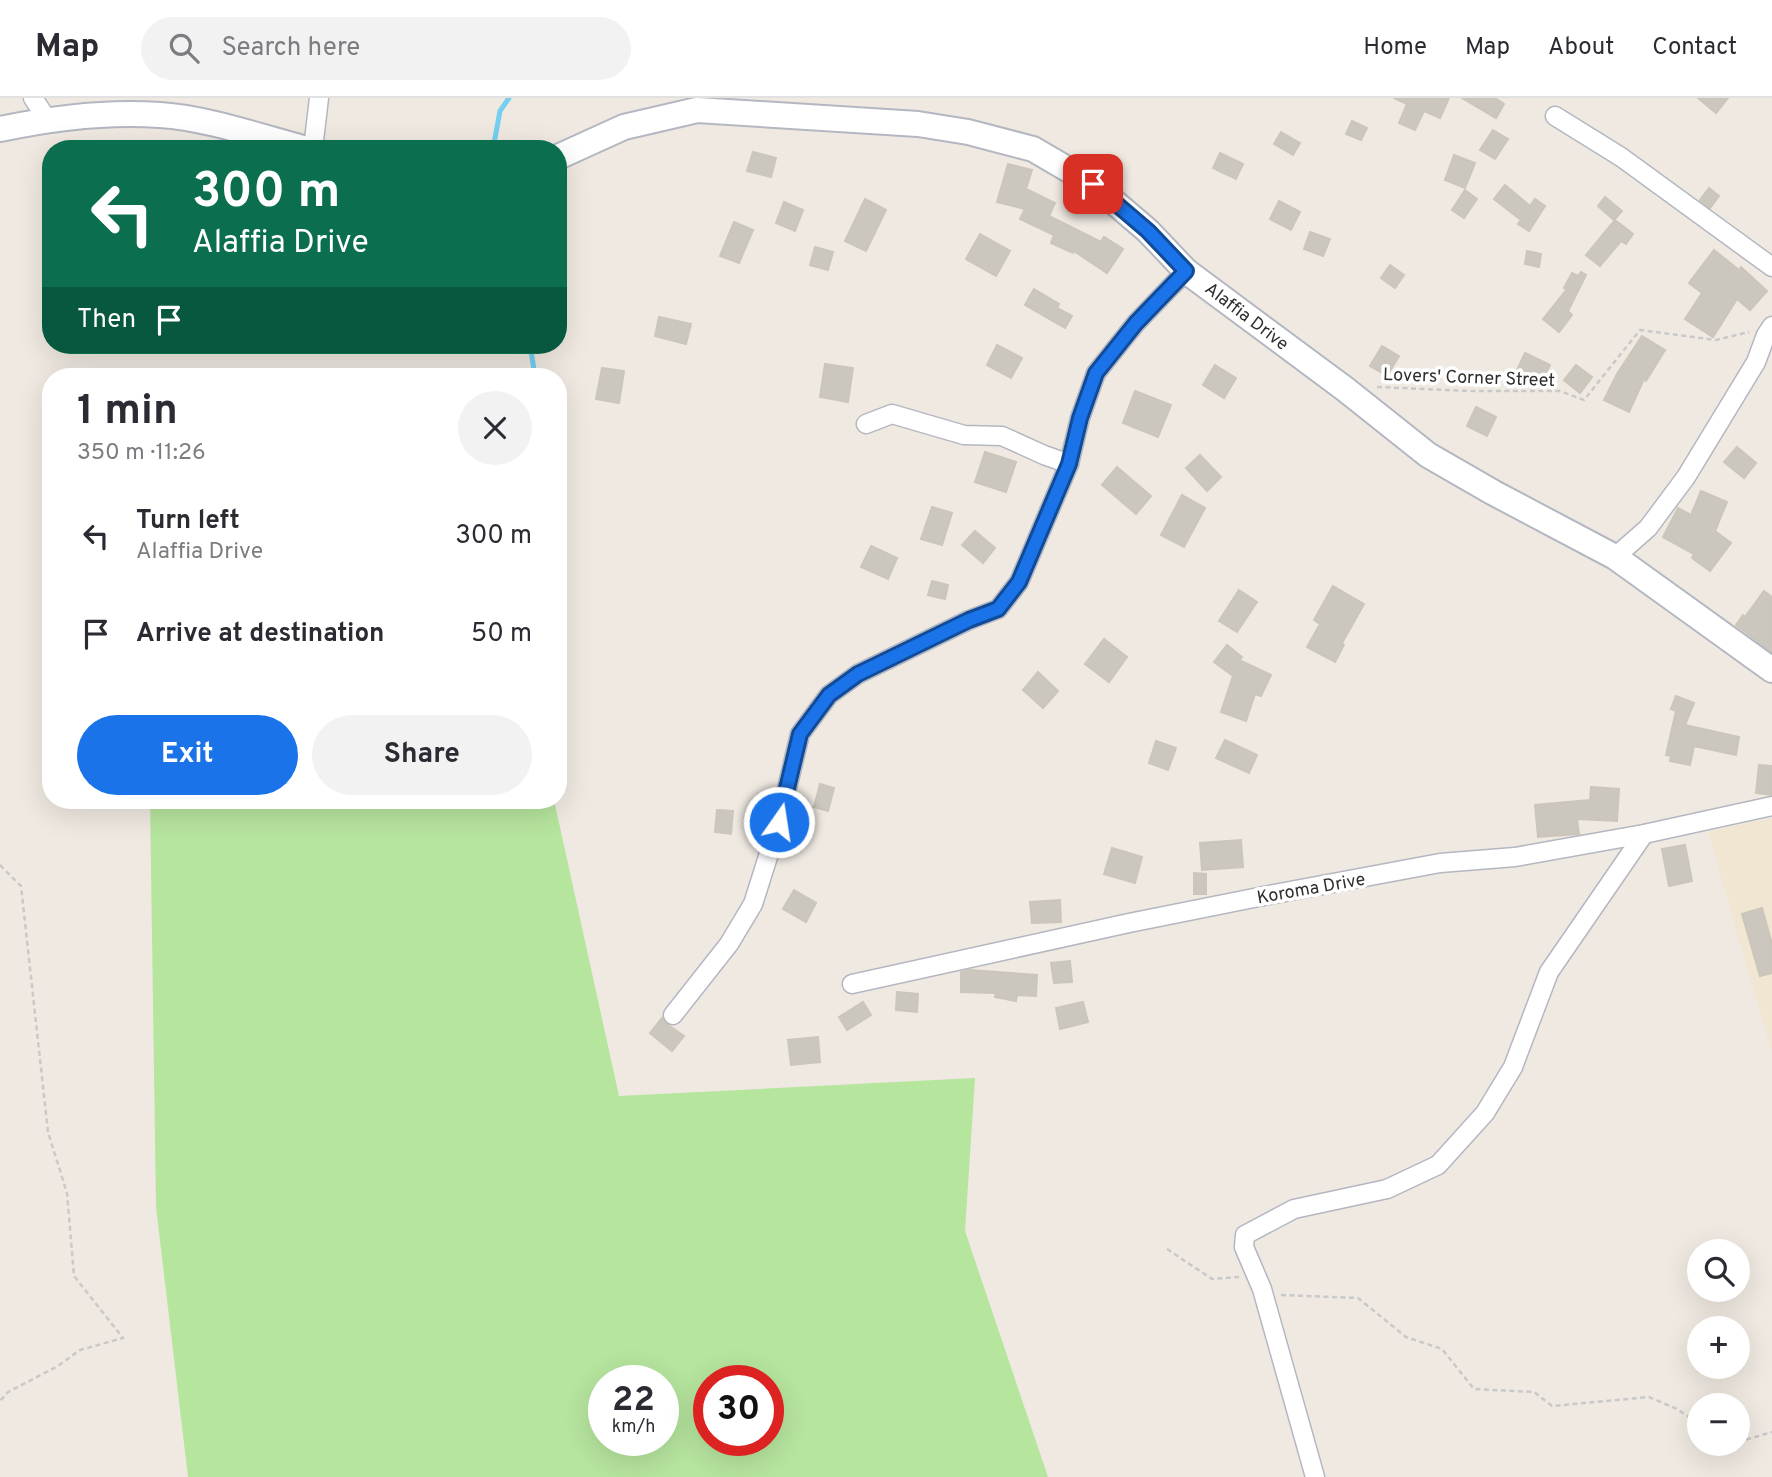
<!DOCTYPE html>
<html lang="en">
<head>
<meta charset="utf-8">
<style>
	:root { --surface:#fff; --page:#f2f2f3; --text:#2b2b33; --muted:#7c7c81; --line:#e1e1e2; --accent:#1a73e8 }
	body { margin:0; font-family:Overpass,sans-serif; background:var(--page); color:var(--text); height:100vh; display:flex; flex-direction:column; font-size:26px; white-space:nowrap }
	* { box-sizing:border-box; margin:0 }
	p { font-size:23px; color:var(--muted) }
	.icon { flex:none; width:38px; height:38px; fill:none; stroke:currentColor; stroke-width:2; stroke-linecap:round; stroke-linejoin:round }
	.map { position:relative; flex:1; overflow:hidden }
	.drawer { position:absolute; left:42px; top:270px; width:525px; height:441px; display:flex; flex-direction:column; background:var(--surface); border-radius:28px; box-shadow:0 7px 28px #0002 }
	.drawer>* { flex:none }
	.banner { position:absolute; left:42px; top:42px; width:525px; height:214px; border-radius:28px; box-shadow:0 7px 28px #0002; background:#0b6e4f; color:#fff; overflow:hidden }
	.tools { position:absolute; left:1687px; top:1141px; display:grid; gap:14px }
	.tools a { display:grid; place-items:center; width:63px; height:63px; border-radius:50%; background:var(--surface); box-shadow:0 7px 28px #0002; font-size:35px }
	.speed { position:absolute; left:588px; top:1267px; display:flex; gap:14px; font-size:35px; font-weight:700; text-align:center }
	.speed>* { display:grid; place-content:center; width:91px; height:91px; border-radius:50%; background:var(--surface); box-shadow:0 7px 28px #0002; line-height:1 }
	.speed small { font-size:18px; font-weight:400 }
	.speed .limit { border:10px solid #d22; background:#fff; color:#111 }
	.pin { position:absolute; display:grid; place-items:center; width:60px; height:60px; color:#fff; margin:-30px; border-radius:14px; box-shadow:0 4px 10px #0006 }
	.me { position:absolute; width:77px; margin:-38px; rotate:13deg; stroke-linejoin:round; filter:drop-shadow(0 0 5px #0008) }
	.turn { display:flex; align-items:center; gap:24px; height:147px; padding:0 35px; font-size:32px }
	.turn .icon { width:91px; height:91px; stroke-width:2.5 }
	.turn b { display:block; font-size:49px; line-height:60px }
	.then { display:flex; align-items:center; height:66px; padding:0 35px; background:#0003; gap:14px; font-size:26px }
	.round { display:grid; place-items:center; flex:none; width:74px; height:74px; border-radius:37px; background:var(--page) }
	.headline { display:flex; align-items:center; justify-content:space-between; height:119px; padding:0 35px }
	h1 { font-size:42px; font-weight:700; line-height:52px }
	.cta { display:flex; gap:14px; margin-top:auto; padding:14px 35px }
	.cta a { flex:1; height:80px; border-radius:42px; background:var(--accent); color:#fff; font-size:28px; font-weight:700; line-height:80px; text-align:center }
	.cta a+a { background:var(--page); color:var(--text) }
	ul { padding:0; list-style:none }
	li { display:flex; align-items:center; gap:21px; height:98px; padding:0 35px }
	li div { flex:1 }
	li b { display:block; font-size:26px }
	li em { font-style:normal }
	header { display:flex; align-items:center; gap:42px; box-sizing:border-box; height:98px; padding:0 35px; background:var(--surface); border-bottom:2px solid var(--line) }
	header strong { font-size:33px }
	nav { display:flex; gap:38px; margin-inline-start:auto; font-size:24px }
	.search { width:490px; height:63px; background:var(--page); display:flex; align-items:center; gap:18px; box-sizing:border-box; padding:0 24px; border-radius:38px; color:var(--muted); font-size:26px }
	.map>svg:first-child { display:block }
</style>
</head>
<body>
<header>
<strong>Map</strong>
<div class="search"><svg class="icon" aria-label="search" viewBox="0 0 24 24"><circle cx="10" cy="10" r="6"/><path d="M15 15l6 6"/></svg>Search here</div>
<nav><a>Home</a><a>Map</a><a>About</a><a>Contact</a></nav>
</header>
<div class="map">
<svg width="1772" height="1379" viewBox="0 0 1772 1379">
	<rect width="100%" height="100%" fill="#efe9e1"/>
	<!-- education -->
	<path fill="#f0e6d1" d="M 1772,720 L 1772,955 L 1708,734 Z"/>
	<!-- green -->
	<path fill="#b6e59e" fill-rule="evenodd" d="M 150,702 L 554,702 L 619,998 L 975,980 L 965,1133 L 1048,1379 L 188,1379 L 156,1109 ZM 604,1283 L 663,1283 L 663,1342 L 604,1342 ZM 709,1283 L 768,1283 L 768,1342 L 709,1342 Z"/>
	<g fill="none" stroke-linecap="round" stroke-linejoin="round">
		<!-- stream -->
		<g stroke="#75cff0" stroke-width="5">
			<path d="M 493,51 L 500,13 L 509,0"/>
			<path d="M 530,247 L 535,278"/>
		</g>
	</g>
	<!-- building -->
	<g fill="#cbc7bf" stroke="#cbc5ba" stroke-width="2">
		<path d="M 1394,0 L 1449,0 L 1440,20 L 1424,13 L 1415,32 L 1399,25 L 1407,6 Z"/>
		<path d="M 1462,0 L 1495,0 L 1504,6 L 1496,20 Z"/>
		<path d="M 1698,0 L 1728,0 L 1716,15 Z"/>
		<path d="M 1352,23 L 1367,30 L 1361,42 L 1346,36 Z"/>
		<path d="M 1493,32 L 1508,41 L 1495,61 L 1480,52 Z"/>
		<path d="M 1281,34 L 1300,45 L 1293,57 L 1274,46 Z"/>
		<path d="M 753,54 L 776,60 L 771,79 L 747,73 Z"/>
		<path d="M 1220,55 L 1243,66 L 1236,81 L 1213,70 Z"/>
		<path d="M 1454,57 L 1475,65 L 1465,90 L 1445,82 Z"/>
		<path d="M 1008,66 L 1032,72 L 1026,91 L 1055,105 L 1049,118 L 1101,144 L 1104,139 L 1123,151 L 1107,175 L 1074,153 L 1073,155 L 1051,145 L 1054,137 L 1020,121 L 1025,111 L 997,104 Z"/>
		<path d="M 1505,87 L 1530,108 L 1535,101 L 1545,108 L 1529,133 L 1518,126 L 1521,122 L 1494,101 Z"/>
		<path d="M 1709,90 L 1719,98 L 1710,110 L 1700,102 Z"/>
		<path d="M 1465,92 L 1477,101 L 1464,120 L 1452,112 Z"/>
		<path d="M 1605,99 L 1622,113 L 1614,122 L 1598,108 Z"/>
		<path d="M 865,101 L 886,112 L 866,153 L 845,143 Z"/>
		<path d="M 1279,103 L 1300,114 L 1291,132 L 1270,121 Z"/>
		<path d="M 784,104 L 803,112 L 795,133 L 776,125 Z"/>
		<path d="M 1615,122 L 1633,136 L 1626,146 L 1621,143 L 1600,168 L 1586,157 Z"/>
		<path d="M 734,124 L 753,132 L 739,165 L 720,158 Z"/>
		<path d="M 1310,134 L 1330,141 L 1323,158 L 1304,151 Z"/>
		<path d="M 980,136 L 1010,153 L 996,178 L 966,161 Z"/>
		<path d="M 815,149 L 833,154 L 828,172 L 810,167 Z"/>
		<path d="M 1714,152 L 1739,172 L 1741,169 L 1767,193 L 1750,212 L 1737,201 L 1713,239 L 1685,221 L 1702,195 L 1689,185 Z"/>
		<path d="M 1527,153 L 1541,156 L 1539,169 L 1525,166 Z"/>
		<path d="M 1390,167 L 1404,177 L 1395,190 L 1381,180 Z"/>
		<path d="M 1581,174 L 1586,177 L 1568,213 L 1572,217 L 1559,234 L 1543,221 L 1567,191 L 1564,190 L 1572,175 L 1578,178 Z"/>
		<path d="M 1034,191 L 1059,206 L 1057,210 L 1072,218 L 1065,230 L 1025,207 Z"/>
		<path d="M 659,219 L 691,226 L 686,246 L 655,238 Z"/>
		<path d="M 1642,238 L 1665,252 L 1646,283 L 1644,281 L 1629,314 L 1604,302 L 1617,276 Z"/>
		<path d="M 997,247 L 1022,260 L 1011,280 L 987,267 Z"/>
		<path d="M 1382,248 L 1399,258 L 1387,278 L 1370,268 Z"/>
		<path d="M 1525,255 L 1550,267 L 1542,285 L 1517,272 Z"/>
		<path d="M 825,266 L 853,270 L 848,304 L 820,299 Z"/>
		<path d="M 1215,267 L 1236,280 L 1224,300 L 1203,287 Z"/>
		<path d="M 1576,267 L 1592,279 L 1580,295 L 1564,282 Z"/>
		<path d="M 602,270 L 624,273 L 619,305 L 596,301 Z"/>
		<path d="M 1135,293 L 1171,307 L 1158,339 L 1123,325 Z"/>
		<path d="M 1476,309 L 1496,319 L 1487,338 L 1467,328 Z"/>
		<path d="M 1737,349 L 1756,365 L 1744,380 L 1724,364 Z"/>
		<path d="M 985,354 L 1016,364 L 1006,394 L 975,384 Z"/>
		<path d="M 1200,357 L 1221,379 L 1207,393 L 1186,370 Z"/>
		<path d="M 1117,369 L 1151,398 L 1136,416 L 1102,387 Z"/>
		<path d="M 1701,393 L 1727,404 L 1715,433 L 1731,445 L 1710,473 L 1692,460 L 1694,456 L 1663,439 L 1678,410 L 1691,417 Z"/>
		<path d="M 1182,397 L 1205,410 L 1184,449 L 1161,437 Z"/>
		<path d="M 932,409 L 952,415 L 942,447 L 921,441 Z"/>
		<path d="M 975,433 L 995,450 L 983,465 L 962,447 Z"/>
		<path d="M 871,448 L 897,460 L 888,481 L 861,469 Z"/>
		<path d="M 932,483 L 948,487 L 945,501 L 928,497 Z"/>
		<path d="M 1333,488 L 1364,506 L 1342,545 L 1344,547 L 1335,564 L 1307,549 L 1320,526 L 1314,522 Z"/>
		<path d="M 1239,492 L 1257,504 L 1237,534 L 1219,523 Z"/>
		<path d="M 1764,493 L 1772,499 L 1772,554 L 1736,527 L 1743,517 L 1745,519 Z"/>
		<path d="M 1104,541 L 1127,559 L 1109,584 L 1085,566 Z"/>
		<path d="M 1227,547 L 1242,559 L 1239,562 L 1271,577 L 1261,598 L 1255,596 L 1246,623 L 1221,614 L 1233,578 L 1214,564 Z"/>
		<path d="M 1038,574 L 1058,593 L 1043,610 L 1023,592 Z"/>
		<path d="M 1676,598 L 1694,605 L 1685,627 L 1739,639 L 1736,657 L 1694,648 L 1690,667 L 1670,663 L 1671,658 L 1666,657 L 1676,613 L 1671,611 Z"/>
		<path d="M 1225,642 L 1257,657 L 1249,675 L 1216,660 Z"/>
		<path d="M 1156,643 L 1176,650 L 1168,672 L 1149,665 Z"/>
		<path d="M 1759,667 L 1772,668 L 1772,697 L 1756,695 Z"/>
		<path d="M 820,686 L 834,690 L 828,713 L 814,709 Z"/>
		<path d="M 1591,689 L 1619,691 L 1617,723 L 1577,721 L 1579,736 L 1538,739 L 1535,707 L 1590,702 Z"/>
		<path d="M 717,712 L 733,713 L 731,736 L 715,734 Z"/>
		<path d="M 1241,742 L 1243,769 L 1202,772 L 1200,745 Z"/>
		<path d="M 1685,747 L 1692,783 L 1669,788 L 1662,751 Z"/>
		<path d="M 1112,750 L 1142,759 L 1135,785 L 1104,776 Z"/>
		<path d="M 1194,775 L 1206,776 L 1206,796 L 1194,796 Z"/>
		<path d="M 794,792 L 816,805 L 806,824 L 783,811 Z"/>
		<path d="M 1060,802 L 1061,824 L 1032,825 L 1030,804 Z"/>
		<path d="M 1762,810 L 1772,846 L 1772,875 L 1760,878 L 1742,816 Z"/>
		<path d="M 1070,863 L 1072,884 L 1054,885 L 1051,865 Z"/>
		<path d="M 970,872 L 1037,877 L 1036,898 L 1017,897 L 1016,903 L 995,899 L 996,895 L 961,894 L 961,874 Z"/>
		<path d="M 897,894 L 918,896 L 917,914 L 896,912 Z"/>
		<path d="M 863,904 L 871,917 L 847,932 L 839,919 Z"/>
		<path d="M 1083,904 L 1088,924 L 1060,931 L 1056,910 Z"/>
		<path d="M 662,920 L 665,925 L 684,938 L 672,953 L 650,935 Z"/>
		<path d="M 818,939 L 820,964 L 791,967 L 788,942 Z"/>
	</g>
	<g fill="none" stroke-linecap="round" stroke-linejoin="round">
		<defs>
			<g id="street">
				<path d="M 33,0 L 47,21"/>
				<path d="M 1555,18 L 1621,59 L 1772,169"/>
				<path d="M 313,51 L 319,0"/>
				<path d="M 866,326 L 892,316 L 964,337 L 1002,338 L 1044,357 L 1069,366"/>
				<path d="M 1615,459 L 1648,430 L 1686,379 L 1756,264 L 1766,237 L 1772,228"/>
				<path d="M 852,886 L 1129,825 L 1274,796 L 1440,765 L 1515,759 L 1644,736 L 1772,708"/>
				<path d="M 673,917 L 729,846 L 753,806 L 779,724 L 800,636 L 829,597 L 858,576 L 969,522 L 998,511 L 1019,484 L 1069,366 L 1080,320 L 1096,275 L 1136,225 L 1186,173"/>
				<path d="M 1315,1379 L 1262,1191 L 1244,1149 L 1245,1137 L 1294,1111 L 1387,1091 L 1438,1067 L 1485,1015 L 1513,969 L 1549,874 L 1644,736"/>
			</g>
			<g id="secondary">
				<path d="M 0,31 C 52,20 107,13 160,17 C 207,20 261,39 307,51"/>
				<path d="M 558,59 L 624,29 L 697,12 L 918,26 L 968,34 L 1033,51 L 1093,86 L 1148,133 L 1186,173 L 1345,291 L 1428,357 L 1494,395 L 1615,459 L 1772,572"/>
			</g>
		</defs>
		<!-- street casing -->
		<use href="#street" stroke="#b4b7c1" stroke-width="21"/>
		<!-- secondary casing -->
		<use href="#secondary" stroke="#b4b7c1" stroke-width="28"/>
		<!-- path -->
		<g stroke="#c9c9c9" stroke-width="2.5" stroke-dasharray="5 3.5" stroke-linecap="butt">
			<path d="M 1377,289 L 1470,293 L 1560,293 L 1584,302 L 1640,232 L 1716,242 L 1749,234"/>
			<path d="M 0,767 L 21,788 L 48,1034 L 67,1095 L 74,1178 L 123,1240 L 80,1252 L 58,1268 L 8,1294 L 0,1303"/>
			<path d="M 1167,1151 L 1212,1181 L 1239,1179"/>
			<path d="M 1281,1197 L 1358,1200 L 1406,1239 L 1442,1251 L 1474,1291 L 1534,1294 L 1552,1308 L 1649,1299 L 1677,1311 L 1699,1326"/>
			<path d="M 1738,1344 L 1772,1334"/>
			<path d="M 1730,1346 L 1732,1346"/>
		</g>
		<!-- street -->
		<use href="#street" stroke="#fff" stroke-width="18"/>
		<!-- secondary -->
		<use href="#secondary" stroke="#fff" stroke-width="24"/>
	</g>
	<g fill="none" stroke-linecap="round" stroke-linejoin="round">
		<defs>
			<path id="route" d="M 779,724 L 800,636 L 829,597 L 858,576 L 969,522 L 998,511 L 1019,484 L 1069,366 L 1080,320 L 1096,275 L 1136,225 L 1186,173 L 1148,133 L 1093,86"/>
		</defs>
		<!-- route casing -->
		<use href="#route" stroke="#114b97" stroke-width="18"/>
		<!-- route -->
		<use href="#route" stroke="#1a73e8" stroke-width="12"/>
	</g>
	<g text-anchor="middle" stroke-width="7" stroke-linejoin="round" paint-order="stroke">
		<!-- street labels -->
		<g font-size="18" fill="#2e2e2e" stroke="#fff">
			<text transform="translate(1247 218) rotate(37)" y="6">Alaffia Drive</text>
			<text transform="translate(1469 279) rotate(2)" y="6">Lovers' Corner Street</text>
			<text transform="translate(1311 790) rotate(-10)" y="6">Koroma Drive</text>
		</g>
	</g>
</svg>
<div class="tools">
<a><svg class="icon" aria-label="search" viewBox="0 0 24 24"><circle cx="10" cy="10" r="6"/><path d="M15 15l6 6"/></svg></a>
<a>+</a>
<a>−</a>
</div>
<div class="speed"><div>22<small>km/h</small></div><div class="limit">30</div></div>
<div class="pin" style="left:1093px;top:86px;background:#d93025"><svg class="icon" aria-label="arrive" viewBox="0 0 24 24"><path d="M6 21V4h12l-3 4 3 4H6"/></svg></div>
<svg class="me" style="left:779px;top:724px" viewBox="-20 -20 40 40"><circle r="17" fill="#1a73e8" stroke="#fff" stroke-width="3"/><path d="M0-11L8 9 0 5-8 9z" fill="#fff"/></svg>
<div class="banner">
<div class="turn"><svg class="icon" aria-label="left" viewBox="0 0 24 24"><path d="M17 20v-9H6M10 6l-5 5 5 5"/></svg><div><b>300 m</b>Alaffia Drive</div></div>
<div class="then">Then<svg class="icon" aria-label="arrive" viewBox="0 0 24 24"><path d="M6 21V4h12l-3 4 3 4H6"/></svg></div>
</div>
<section class="drawer">
<div class="headline"><div><h1>1 min</h1><p>350 m · 11:26</p></div><a class="round"><svg class="icon" aria-label="close" viewBox="0 0 24 24"><path d="M6 6l12 12M18 6L6 18"/></svg></a></div>
<ul>
<li><svg class="icon" aria-label="left" viewBox="0 0 24 24"><path d="M17 20v-9H6M10 6l-5 5 5 5"/></svg><div><b>Turn left</b><p>Alaffia Drive</p></div><em>300 m</em></li>
<li><svg class="icon" aria-label="arrive" viewBox="0 0 24 24"><path d="M6 21V4h12l-3 4 3 4H6"/></svg><div><b>Arrive at destination</b></div><em>50 m</em></li>
</ul>
<div class="cta"><a>Exit</a><a>Share</a></div>
</section>
</div>
</body>
</html>
